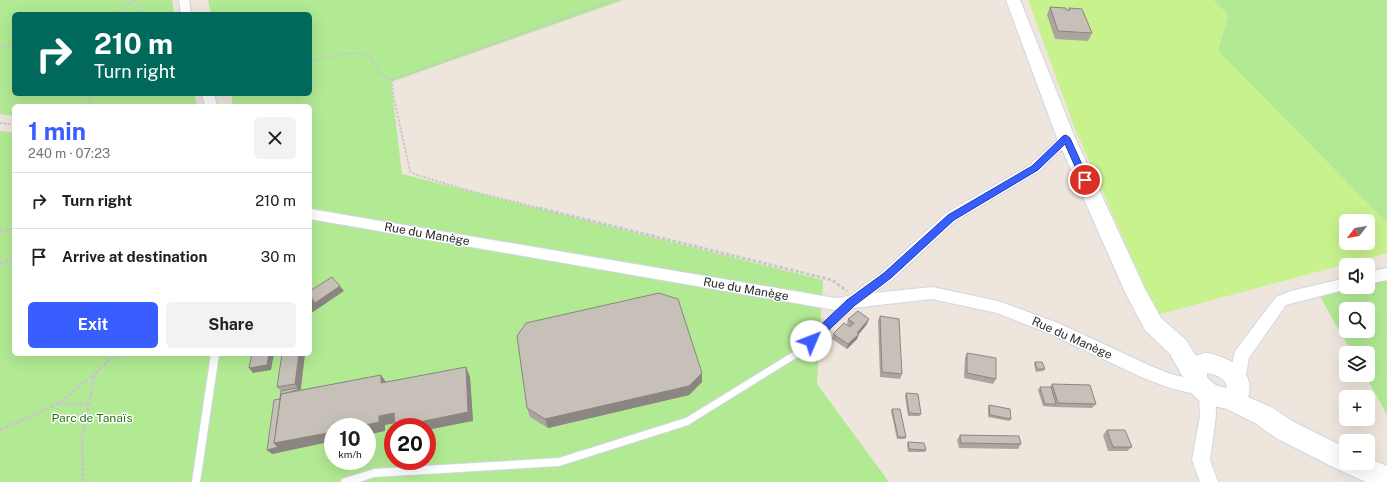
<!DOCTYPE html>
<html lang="en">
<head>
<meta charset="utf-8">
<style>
	:root { --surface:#fff; --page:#f2f2f2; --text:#202124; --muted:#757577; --line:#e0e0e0; --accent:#385eff }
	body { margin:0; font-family:"Public Sans",sans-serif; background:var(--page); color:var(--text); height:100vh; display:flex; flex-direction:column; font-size:15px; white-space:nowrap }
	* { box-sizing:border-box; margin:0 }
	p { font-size:13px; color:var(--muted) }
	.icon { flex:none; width:22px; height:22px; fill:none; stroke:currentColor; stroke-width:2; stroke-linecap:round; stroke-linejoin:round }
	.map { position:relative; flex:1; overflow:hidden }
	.details { position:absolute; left:12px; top:104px; width:300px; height:252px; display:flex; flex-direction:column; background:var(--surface); border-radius:6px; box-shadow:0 4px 16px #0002 }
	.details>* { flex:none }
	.hud { position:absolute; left:12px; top:12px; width:300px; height:84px; border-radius:6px; box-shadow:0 4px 16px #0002; background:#00695c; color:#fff; overflow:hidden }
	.needle { width:26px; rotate:239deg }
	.fabs { position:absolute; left:1339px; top:214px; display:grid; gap:8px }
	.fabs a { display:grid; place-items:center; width:36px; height:36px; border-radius:6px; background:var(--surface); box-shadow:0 4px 16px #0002; font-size:20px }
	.speed { position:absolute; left:324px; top:418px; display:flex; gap:8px; font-size:20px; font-weight:700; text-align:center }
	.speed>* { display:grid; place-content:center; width:52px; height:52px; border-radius:50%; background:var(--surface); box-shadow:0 4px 16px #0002; line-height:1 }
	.speed small { font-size:10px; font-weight:400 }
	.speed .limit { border:6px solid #d22; background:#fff; color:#111 }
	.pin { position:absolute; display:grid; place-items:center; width:34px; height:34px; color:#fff; margin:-17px; border:2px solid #fff; border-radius:50%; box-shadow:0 1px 4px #0007 }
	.me { position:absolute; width:44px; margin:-22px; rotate:46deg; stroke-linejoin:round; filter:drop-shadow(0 0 3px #0008) }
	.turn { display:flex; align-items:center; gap:14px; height:84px; padding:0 16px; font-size:18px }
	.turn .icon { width:52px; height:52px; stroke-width:2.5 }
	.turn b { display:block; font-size:28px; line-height:34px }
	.round { display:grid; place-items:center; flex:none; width:42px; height:42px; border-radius:6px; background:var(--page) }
	.head { display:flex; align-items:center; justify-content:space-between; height:68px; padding:0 16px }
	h1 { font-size:24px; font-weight:700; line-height:30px; color:var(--accent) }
	.cta { display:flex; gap:8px; margin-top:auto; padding:8px 16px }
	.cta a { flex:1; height:46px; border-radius:6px; background:var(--accent); color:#fff; font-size:16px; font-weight:700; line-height:46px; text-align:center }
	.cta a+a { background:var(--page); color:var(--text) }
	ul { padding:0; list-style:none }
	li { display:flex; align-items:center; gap:12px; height:56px; padding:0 16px; border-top:1px solid var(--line) }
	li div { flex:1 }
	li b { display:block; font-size:15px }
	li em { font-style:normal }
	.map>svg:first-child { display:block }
</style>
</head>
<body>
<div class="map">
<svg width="1387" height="482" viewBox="0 0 1387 482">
	<rect width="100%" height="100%" fill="#eee6dc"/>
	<!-- green -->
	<g fill="#b1ea93" fill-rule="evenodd">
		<path d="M 0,0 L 172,0 L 174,14 L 14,14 L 14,94 L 194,94 L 197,106 L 14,106 L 14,116 L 0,114 Z"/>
		<path d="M 208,0 L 623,0 L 391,82 L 402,174 L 823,280 L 817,384 L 889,482 L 0,482 L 0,131 L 14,133 L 14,354 L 310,354 L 310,106 L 233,106 L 231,94 L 310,94 L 310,14 L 211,14 ZM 333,427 L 367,427 L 367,461 L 333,461 ZM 393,427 L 427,427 L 427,461 L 393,461 Z"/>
		<path d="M 1213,0 L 1387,0 L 1387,223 L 1218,51 L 1228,15 Z"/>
		<path d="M 1387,276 L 1387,415 L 1365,375 L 1368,375 L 1368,353 L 1352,353 L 1318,293 L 1346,287 L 1368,287 L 1368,281 ZM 1346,309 L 1368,309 L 1368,331 L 1346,331 Z"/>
	</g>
	<!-- pitch -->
	<path fill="#c8f28e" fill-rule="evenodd" d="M 1028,0 L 1213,0 L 1228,15 L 1218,51 L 1387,223 L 1387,253 L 1157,315 L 1075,129 ZM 1346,221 L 1368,221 L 1368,243 L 1346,243 Z"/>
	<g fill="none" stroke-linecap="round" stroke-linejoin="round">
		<defs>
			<g id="lane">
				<path d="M 851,300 L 854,301 L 855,303 L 854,305 L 804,353 L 688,425 L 559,466 L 374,477 L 359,482 L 341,482 L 342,479 L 345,478 L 374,469 L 559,458 L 686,418 L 798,349 L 848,301 Z"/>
				<path d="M 211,354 L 219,354 L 200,482 L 192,482 Z"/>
			</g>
			<g id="street">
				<path d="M 179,0 L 189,0 L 191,14 L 181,14 Z"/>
				<path d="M 202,94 L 214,94 L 217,106 L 205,106 Z"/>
				<path d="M 1066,134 L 1070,135 L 1072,138 L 1070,141 L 1040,171 L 956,221 L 892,280 L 874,293 L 932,287 L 998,301 L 1058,323 L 1153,367 L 1171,374 L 1209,384 L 1215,393 L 1216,416 L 1210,460 L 1218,482 L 1200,482 L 1192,460 L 1200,416 L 1199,395 L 1170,388 L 1141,377 L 1048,333 L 997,313 L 932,299 L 835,310 L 310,219 L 310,209 L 835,298 L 849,296 L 882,272 L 946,213 L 1030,165 L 1062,135 Z"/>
				<path d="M 1387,268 L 1387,280 L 1368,284 L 1368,272 Z"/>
				<path d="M 1346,278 L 1346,287 L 1352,287 L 1351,288 L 1286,305 L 1249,358 L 1245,380 L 1243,385 L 1237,387 L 1231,385 L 1229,380 L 1235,351 L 1276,297 L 1291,291 Z"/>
			</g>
			<path id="secondary" d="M 1006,0 L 1020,0 L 1075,138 L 1145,289 L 1161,318 L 1186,340 L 1196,356 C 1199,355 1202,353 1205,353 C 1210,353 1216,355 1221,357 C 1238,363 1255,376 1248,397 L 1271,407 L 1294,422 L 1346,448 L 1346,463 L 1368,463 L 1368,458 L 1387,466 L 1387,482 L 1366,482 L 1337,469 L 1276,438 L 1255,423 L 1227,409 L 1209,405 L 1200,401 L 1193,395 L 1170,354 L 1145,330 L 1125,292 L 1057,138 ZM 1207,373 C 1215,374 1227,379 1227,388 C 1218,387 1212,384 1207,377 Z"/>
		</defs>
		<!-- lane casing -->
		<use href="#lane" stroke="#d1d5e5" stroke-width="2"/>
		<!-- street casing -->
		<use href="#street" stroke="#d1d5e5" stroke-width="2"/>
		<!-- secondary casing -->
		<use href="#secondary" stroke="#d1d5e5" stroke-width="2"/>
		<!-- path-far1 -->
		<g stroke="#c8c8c8" stroke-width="2" stroke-dasharray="2.5 1.5" stroke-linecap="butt">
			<path d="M 135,0 L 142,9 L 142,14"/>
			<path d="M 115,14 L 133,0"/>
			<path d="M 0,47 L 14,44"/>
			<path d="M 310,62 C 330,57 349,50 369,55 L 380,73 L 392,80 L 615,0"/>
			<path d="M 392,80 L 393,94 L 410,171 L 417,175 L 467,190 L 543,209"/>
			<path d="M 86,106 L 94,94"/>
			<path d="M 0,123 L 14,125"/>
		</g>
		<!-- path -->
		<g stroke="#c8c8c8" stroke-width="3" stroke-dasharray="3.5 2" stroke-linecap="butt">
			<path d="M 539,208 L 832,280 L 847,291"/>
			<path d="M 0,231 L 14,229"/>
			<path d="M 0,263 L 14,259"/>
			<path d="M 57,404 L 89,404"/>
			<path d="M 0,430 L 57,404 L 95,374"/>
			<path d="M 83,482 L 82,438 L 95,374 L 115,354"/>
		</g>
		<!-- lane -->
		<use href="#lane" fill="#fff" fill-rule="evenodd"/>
		<!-- street -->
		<use href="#street" fill="#fff" fill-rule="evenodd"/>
		<!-- secondary -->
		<use href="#secondary" fill="#fff" fill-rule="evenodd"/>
	</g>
	<!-- wall -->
	<g fill="#aaa59e">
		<path d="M 1050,7 L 1068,10 L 1069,8 L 1092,33 L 1088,41 L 1055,39 L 1047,15 Z"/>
		<path d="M 880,316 L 902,374 L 900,379 L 880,377 L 878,321 Z"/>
		<path d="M 848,319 L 867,324 L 859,334 L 857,339 L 847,349 L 832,339 L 833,334 L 850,327 L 847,324 Z"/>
		<path d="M 967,353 L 996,379 L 993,384 L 964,378 L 965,358 Z"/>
		<path d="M 282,354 L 305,354 L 301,390 L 381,375 L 386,382 L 466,367 L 470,377 L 473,421 L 394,423 L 385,425 L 385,431 L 333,427 L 333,441 L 272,454 L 281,391 L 277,387 Z"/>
		<path d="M 1035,362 L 1045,369 L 1043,371 L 1036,372 L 1034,364 Z"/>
		<path d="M 702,373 L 702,382 L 689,395 L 548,428 L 530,417 L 527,408 Z"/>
		<path d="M 1052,384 L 1096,404 L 1092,408 L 1054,407 L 1043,406 L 1038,390 L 1040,387 L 1050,387 Z"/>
		<path d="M 906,393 L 921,414 L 920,416 L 908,416 L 905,396 Z"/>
		<path d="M 989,405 L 1011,419 L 1009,421 L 988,417 L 988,407 Z"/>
		<path d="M 892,409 L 906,437 L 905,439 L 897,439 L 891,411 Z"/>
		<path d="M 1107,430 L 1132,447 L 1127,451 L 1108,451 L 1103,435 Z"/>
		<path d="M 960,435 L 1021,444 L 1018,449 L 959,448 L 957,440 Z"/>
		<path d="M 908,442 L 926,450 L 925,452 L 908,452 L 907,444 Z"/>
	</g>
	<!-- shaded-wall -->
	<g fill="#8b8681">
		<path d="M 340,286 L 344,291 L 310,314 L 310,302 Z"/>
		<path d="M 869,319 L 867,324 L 858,335 L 859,334 L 857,339 L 847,349 L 848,344 L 857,333 Z"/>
		<path d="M 269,354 L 274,354 L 271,370 L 253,373 L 249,368 Z"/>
		<path d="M 299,354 L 305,354 L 299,401 L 333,432 L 333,441 L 272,454 L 267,450 L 274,443 L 298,388 L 295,384 Z"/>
		<path d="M 466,367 L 470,377 L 473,421 L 427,430 L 427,427 L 395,427 Z"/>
		<path d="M 702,373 L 702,382 L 689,395 L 548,428 L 545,419 Z"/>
		<path d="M 381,375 L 387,384 L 381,383 Z"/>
		<path d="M 394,413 L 400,422 L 385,425 L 385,431 L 367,435 L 367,427 L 356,427 L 379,416 Z"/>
	</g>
	<!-- building -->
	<g fill="#c6c0b8" stroke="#8b8681">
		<path d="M 1050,7 L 1066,8 L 1066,10 L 1070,10 L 1069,8 L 1082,9 L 1092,33 L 1058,31 Z"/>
		<path d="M 332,277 L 340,286 L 315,303 L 310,296 L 310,291 Z"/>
		<path d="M 659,293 L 678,299 L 702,373 L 689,386 L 545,419 L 527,408 L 517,336 L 526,323 Z"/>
		<path d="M 310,296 L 314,300 L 310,302 Z"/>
		<path d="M 858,311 L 869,319 L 857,333 L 859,334 L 848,344 L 833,334 L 844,323 L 850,327 L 854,323 L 848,319 Z"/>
		<path d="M 880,316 L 899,319 L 902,374 L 882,372 Z"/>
		<path d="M 967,353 L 996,358 L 996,379 L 967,373 Z"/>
		<path d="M 252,354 L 269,354 L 267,365 L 249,368 Z"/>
		<path d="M 282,354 L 299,354 L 295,384 L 277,387 Z"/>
		<path d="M 1035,362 L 1042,362 L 1045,369 L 1037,369 Z"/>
		<path d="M 466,367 L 468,412 L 395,427 L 394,413 L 379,416 L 379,422 L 356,427 L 333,427 L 333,432 L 274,443 L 281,394 L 381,375 L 381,383 Z"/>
		<path d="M 1052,384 L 1090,385 L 1096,404 L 1058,403 Z"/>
		<path d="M 1040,387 L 1051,387 L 1056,404 L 1045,404 Z"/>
		<path d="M 298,388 L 298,390 L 281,394 L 280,399 L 281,391 Z"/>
		<path d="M 906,393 L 918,394 L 921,414 L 909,413 Z"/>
		<path d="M 280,399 L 274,443 L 278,447 L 267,450 L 274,400 Z"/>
		<path d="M 989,405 L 1010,409 L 1011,419 L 990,415 Z"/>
		<path d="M 892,409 L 900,409 L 906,437 L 898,437 Z"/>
		<path d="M 1107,430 L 1125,430 L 1132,447 L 1113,447 Z"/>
		<path d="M 960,435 L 1019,436 L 1021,444 L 961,443 Z"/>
		<path d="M 908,442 L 924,443 L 926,450 L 909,449 Z"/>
	</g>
	<!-- route -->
	<path fill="#385eff" stroke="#243da6" d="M 1066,135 L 1070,138 L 1089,180 L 1088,182 L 1082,182 L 1065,144 L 1038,170 L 954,220 L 891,278 L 854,306 L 814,344 L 811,346 L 807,344 L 806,341 L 807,338 L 847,300 L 884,273 L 948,215 L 1032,166 L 1063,136 Z"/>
	<g text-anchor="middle" stroke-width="3" stroke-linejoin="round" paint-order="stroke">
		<!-- street labels -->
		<g font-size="12" fill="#2b2b2b" stroke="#fff">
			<text transform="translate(427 234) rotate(10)" y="4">Rue du Manège</text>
			<text transform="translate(746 289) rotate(10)" y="4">Rue du Manège</text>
			<text transform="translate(1072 338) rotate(24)" y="4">Rue du Manège</text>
		</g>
		<!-- park labels -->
		<g font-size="12" fill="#277013" stroke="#fff">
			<text x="92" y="422">Parc de Tanaïs</text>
		</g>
	</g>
</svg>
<div class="fabs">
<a><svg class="needle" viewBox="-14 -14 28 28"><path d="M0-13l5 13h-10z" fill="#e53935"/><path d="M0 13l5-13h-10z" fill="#757577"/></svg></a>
<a><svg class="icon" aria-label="sound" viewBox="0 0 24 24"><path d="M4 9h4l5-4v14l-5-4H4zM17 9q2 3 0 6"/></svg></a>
<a><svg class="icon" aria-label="search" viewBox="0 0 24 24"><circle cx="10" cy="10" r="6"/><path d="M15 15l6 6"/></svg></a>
<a><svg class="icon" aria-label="layers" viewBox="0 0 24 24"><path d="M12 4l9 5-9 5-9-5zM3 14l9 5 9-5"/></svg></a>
<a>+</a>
<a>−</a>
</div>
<div class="speed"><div>10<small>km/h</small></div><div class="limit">20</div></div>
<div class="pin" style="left:1085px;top:180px;background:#d93025"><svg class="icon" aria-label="arrive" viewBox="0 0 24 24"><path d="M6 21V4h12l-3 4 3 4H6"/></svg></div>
<svg class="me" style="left:811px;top:341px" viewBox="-20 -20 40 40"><circle r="19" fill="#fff"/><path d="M0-13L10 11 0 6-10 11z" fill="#385eff"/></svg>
<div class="hud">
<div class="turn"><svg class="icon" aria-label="right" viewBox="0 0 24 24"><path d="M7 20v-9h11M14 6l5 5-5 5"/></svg><div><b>210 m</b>Turn right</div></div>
</div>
<section class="details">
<div class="head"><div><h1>1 min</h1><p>240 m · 07:23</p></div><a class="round"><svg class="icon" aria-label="close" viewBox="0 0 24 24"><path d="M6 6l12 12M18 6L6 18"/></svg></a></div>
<ul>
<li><svg class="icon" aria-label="right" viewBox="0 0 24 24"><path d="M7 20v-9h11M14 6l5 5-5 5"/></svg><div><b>Turn right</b></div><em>210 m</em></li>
<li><svg class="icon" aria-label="arrive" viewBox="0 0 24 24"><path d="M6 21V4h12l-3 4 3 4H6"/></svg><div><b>Arrive at destination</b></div><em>30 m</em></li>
</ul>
<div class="cta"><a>Exit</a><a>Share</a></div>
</section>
</div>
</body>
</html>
